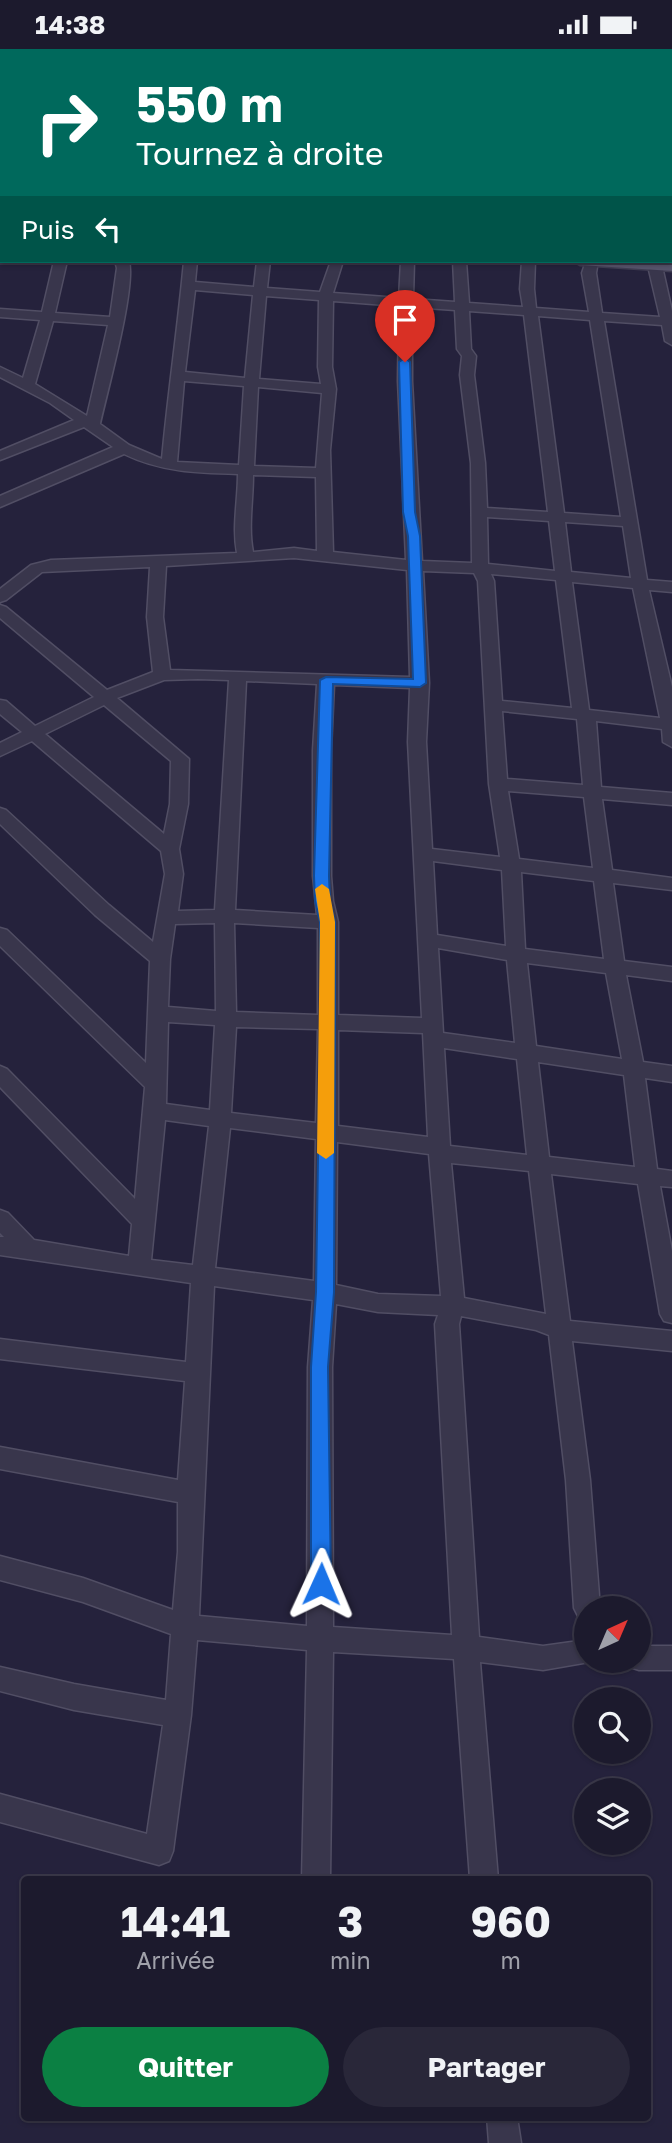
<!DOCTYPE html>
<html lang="fr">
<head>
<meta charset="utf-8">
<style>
	:root { --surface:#1c1a2d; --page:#292739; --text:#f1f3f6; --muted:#a0a1aa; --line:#3a3849; --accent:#0b8043 }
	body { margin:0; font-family:"Golos Text",sans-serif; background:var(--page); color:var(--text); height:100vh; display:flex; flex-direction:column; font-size:26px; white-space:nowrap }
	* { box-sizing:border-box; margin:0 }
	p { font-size:23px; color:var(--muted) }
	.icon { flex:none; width:38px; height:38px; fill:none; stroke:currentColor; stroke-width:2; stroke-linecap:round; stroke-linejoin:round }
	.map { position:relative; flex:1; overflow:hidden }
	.panel { position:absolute; left:21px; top:1827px; width:630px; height:245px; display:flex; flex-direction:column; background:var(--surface); border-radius:7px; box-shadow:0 2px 5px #0004,0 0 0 2px var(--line) }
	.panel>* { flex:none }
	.guide { position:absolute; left:0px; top:0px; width:672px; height:214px; box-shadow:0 2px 5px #0004,0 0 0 2px var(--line); background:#00695c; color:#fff; overflow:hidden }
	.needle { width:46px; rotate:44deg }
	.buttons { position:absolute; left:574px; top:1547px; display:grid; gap:14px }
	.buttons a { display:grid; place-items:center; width:77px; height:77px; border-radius:50%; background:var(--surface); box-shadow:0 2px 5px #0004,0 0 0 2px var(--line); font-size:35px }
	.pin { position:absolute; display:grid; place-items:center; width:60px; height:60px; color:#fff; margin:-72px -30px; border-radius:50% 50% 50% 0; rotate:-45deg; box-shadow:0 0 7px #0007 }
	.pin .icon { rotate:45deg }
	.me { position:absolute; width:77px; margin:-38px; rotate:1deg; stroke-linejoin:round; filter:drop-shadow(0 0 5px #0008) }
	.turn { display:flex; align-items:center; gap:24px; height:147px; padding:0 21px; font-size:32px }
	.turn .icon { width:91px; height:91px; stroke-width:2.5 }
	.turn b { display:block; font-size:49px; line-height:60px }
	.then { display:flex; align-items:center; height:66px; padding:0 21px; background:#0003; gap:14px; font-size:26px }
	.eta { display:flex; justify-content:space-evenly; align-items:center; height:119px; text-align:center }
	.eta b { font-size:42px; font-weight:700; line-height:49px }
	.button { display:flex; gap:14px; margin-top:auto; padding:14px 21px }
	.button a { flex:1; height:80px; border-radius:42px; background:var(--accent); color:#fff; font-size:28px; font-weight:700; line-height:80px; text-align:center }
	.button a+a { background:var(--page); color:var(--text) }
	.status { display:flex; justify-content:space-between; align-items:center; height:49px; padding:0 35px; background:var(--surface); direction:ltr }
	.status svg { height:19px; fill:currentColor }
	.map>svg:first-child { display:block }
</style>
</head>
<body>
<div class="status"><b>14:38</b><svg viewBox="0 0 49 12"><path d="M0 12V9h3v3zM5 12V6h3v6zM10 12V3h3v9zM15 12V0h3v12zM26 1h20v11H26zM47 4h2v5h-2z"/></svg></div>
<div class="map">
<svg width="672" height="2094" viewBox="0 0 672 2094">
	<rect width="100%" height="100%" fill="#25223c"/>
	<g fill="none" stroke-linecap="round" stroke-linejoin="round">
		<defs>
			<g id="minor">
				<path d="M 131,0 L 141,0 L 142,2 L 130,2 Z"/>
				<path d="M 401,0 L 411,0 L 412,2 L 400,2 Z"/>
				<path d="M 527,0 L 552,0 L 553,2 L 528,2 Z"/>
				<path d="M 636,0 L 646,0 L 647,2 L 635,2 Z"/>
				<rect x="670" y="27" width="2" height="6"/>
				<rect x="670" y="63" width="2" height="6"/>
				<rect x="670" y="103" width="2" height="8"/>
				<path d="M 670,146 L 672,147 L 672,155 L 670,154 Z"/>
				<rect x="670" y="179" width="2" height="8"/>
				<path d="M 54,212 L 67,212 L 55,264 L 110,268 L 117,219 L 115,212 L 129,212 C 136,239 107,343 100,375 L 129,396 L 162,410 C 168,344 178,278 184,212 L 197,212 L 195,233 L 254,238 L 257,212 L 270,212 L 267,239 L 320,243 L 331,212 L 343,212 L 333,244 L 399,249 L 401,212 L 414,212 L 413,250 L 455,253 L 453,212 L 466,212 L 469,254 L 523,258 L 520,240 L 522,212 L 535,212 L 534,240 L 536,259 L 589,263 L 582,224 L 586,212 L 598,212 L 596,224 L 602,264 L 660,268 L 648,217 L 655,213 L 662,217 L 672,262 L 672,296 L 665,292 L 662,276 L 604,272 L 647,531 L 672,533 L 672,543 L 649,541 L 672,638 L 672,698 L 663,693 L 662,680 L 596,672 L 601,738 L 672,744 L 672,756 L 602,750 L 612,821 L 672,829 L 672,841 L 613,834 L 624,912 L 672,918 L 672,932 L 626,926 L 643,1013 L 672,1017 L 672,1033 L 645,1029 L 657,1120 L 672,1122 L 672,1138 L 660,1137 L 672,1202 L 672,1274 L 664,1272 L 660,1265 L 638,1135 L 551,1125 L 570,1272 L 672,1282 L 672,1302 L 572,1292 L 590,1431 L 600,1559 L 586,1559 L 586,1571 L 578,1567 L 574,1559 L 566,1431 L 549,1286 L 536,1281 L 461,1267 L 459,1275 L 479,1588 L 543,1597 L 586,1591 L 586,1612 L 595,1612 L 543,1621 L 480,1613 L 498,1830 L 470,1830 L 454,1610 L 333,1603 L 330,1830 L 302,1830 L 307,1601 L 197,1591 L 191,1666 L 173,1802 L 169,1812 L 159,1816 L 0,1773 L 0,1745 L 147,1785 L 163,1676 L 74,1661 L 0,1642 L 0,1618 L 74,1635 L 166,1651 L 171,1585 L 83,1553 L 0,1531 L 0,1507 L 83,1529 L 173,1561 L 178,1503 L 178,1453 L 0,1420 L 0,1398 L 178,1431 L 185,1332 L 0,1310 L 0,1290 L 186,1313 L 191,1234 L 0,1206 L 0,1188 L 4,1188 L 0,1184 L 0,1161 L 8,1164 L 34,1191 L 129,1207 L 132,1175 L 0,1038 L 0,1017 L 7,1020 L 135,1150 L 145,1038 L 0,897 L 0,879 L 7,881 L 146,1014 L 150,912 L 95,866 L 0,775 L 0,759 L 6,761 L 109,856 L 153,893 L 165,825 L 161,802 L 32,692 L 0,707 L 0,694 L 22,683 L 0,665 L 0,651 L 6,652 L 35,677 L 94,648 L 0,569 L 0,556 L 6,558 L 107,641 L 153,623 L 147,568 L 150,518 L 42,523 L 6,551 L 0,553 L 0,540 L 31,516 L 51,511 L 237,504 C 232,478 238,452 238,425 C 197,424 161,423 124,405 L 0,458 L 0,447 L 113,398 L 84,378 L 0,411 L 0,402 L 74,371 L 50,354 L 0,328 L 0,318 L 23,329 L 40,271 L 0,268 L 0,260 L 42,263 ZM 195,241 L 253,246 L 245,329 L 185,323 ZM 266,247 L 319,251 L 318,318 L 321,335 L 259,330 ZM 333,252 L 399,257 L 398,332 L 406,511 L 333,503 L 330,401 L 336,340 L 332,318 ZM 412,258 L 455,261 L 457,300 L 462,307 L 460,326 L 471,414 L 472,514 L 422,512 L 412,332 ZM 469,262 L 524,266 L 548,463 L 487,459 L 485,414 L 474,326 L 476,307 L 471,300 ZM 538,267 L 590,271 L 621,468 L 564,464 ZM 53,272 L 108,276 L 87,367 L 35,335 ZM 184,332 L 244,337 L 239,416 L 177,413 ZM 258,338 L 322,344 L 316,419 L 254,417 ZM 253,426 L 316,428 L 317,502 L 294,499 L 253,503 C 248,478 253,452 253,426 ZM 487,468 L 549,472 L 555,522 L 488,515 ZM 565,473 L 623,477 L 631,529 L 571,523 ZM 294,509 L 407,521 L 410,628 L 170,621 L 163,568 L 166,517 ZM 423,522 L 474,524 L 478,532 L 489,735 L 500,808 L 432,800 L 426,693 L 429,634 ZM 491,525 L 556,531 L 572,659 L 502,652 L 494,532 ZM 572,533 L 633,539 L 660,669 L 589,661 ZM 198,630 L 229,631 L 215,861 L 178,862 L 183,825 L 179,800 L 188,755 L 189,710 L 117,649 L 164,631 ZM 246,632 L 317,635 L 313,701 L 313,827 L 317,866 L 235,861 ZM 334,636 L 410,639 L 408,693 L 422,969 L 338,966 L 338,873 L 333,852 L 331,827 L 331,701 ZM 104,656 L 171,712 L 170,755 L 164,785 L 45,685 ZM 502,662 L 577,670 L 583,736 L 507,730 ZM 508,742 L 584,748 L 593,819 L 519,810 ZM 433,812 L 502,821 L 506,897 L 437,886 ZM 521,823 L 594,832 L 604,910 L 525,900 ZM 215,874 L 216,962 L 168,958 L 170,910 L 175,875 ZM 234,874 L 318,879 L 318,966 L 236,963 ZM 438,899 L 507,911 L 515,994 L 443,984 ZM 527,914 L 606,924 L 622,1010 L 536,997 ZM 168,973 L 215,976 L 210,1061 L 166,1055 ZM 236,978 L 318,980 L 316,1074 L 231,1064 ZM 338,981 L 423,984 L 428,1088 L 338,1077 ZM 444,999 L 517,1010 L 527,1106 L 450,1097 ZM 538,1013 L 624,1026 L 635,1118 L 549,1108 ZM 165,1071 L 209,1077 L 193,1216 L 151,1211 ZM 230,1079 L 316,1090 L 314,1232 L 215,1219 ZM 337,1093 L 429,1105 L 441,1247 L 378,1245 L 336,1236 ZM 451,1114 L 529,1122 L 546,1265 L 464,1249 ZM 214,1237 L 313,1251 L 308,1318 L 307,1577 L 199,1567 ZM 336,1255 L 378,1263 L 438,1266 L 435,1275 L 452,1586 L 333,1578 L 332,1318 Z"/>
				<path d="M 639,1597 L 672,1597 L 672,1621 L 639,1621 L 630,1618 L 627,1612 L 639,1612 Z"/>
				<path d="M 487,2068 L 517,2068 L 521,2094 L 489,2094 Z"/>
			</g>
			<g id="major">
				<rect x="0" y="196" width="2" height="8"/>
				<path d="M 573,212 L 672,214 L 672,222 L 580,216 Z"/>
			</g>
		</defs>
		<!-- minor casing -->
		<use href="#minor" stroke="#514e64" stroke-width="3"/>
		<!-- major casing -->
		<use href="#major" stroke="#3f3c52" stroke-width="3"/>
		<!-- minor -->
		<use href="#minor" fill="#39364c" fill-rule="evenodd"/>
		<!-- major -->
		<use href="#major" fill="#57546c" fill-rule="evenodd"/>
	</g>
	<!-- route -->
	<path fill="#1a73e8" stroke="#114b97" stroke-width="2" d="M 405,309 L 410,313 L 415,463 L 420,487 L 426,634 L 420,638 L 333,635 L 329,827 L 330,852 L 335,873 L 335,975 L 334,1243 L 328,1318 L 331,1535 L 328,1542 L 321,1544 L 314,1542 L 311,1535 L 311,1318 L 316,1243 L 320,975 L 320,873 L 315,852 L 314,827 L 320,631 L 326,628 L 413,630 L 408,487 L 403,463 L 399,313 Z"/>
	<!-- slow -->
	<path fill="#f59e0b" d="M 322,835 L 329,840 L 335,873 L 334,1104 L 326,1110 L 317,1104 L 320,873 L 315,840 Z"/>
</svg>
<div class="buttons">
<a><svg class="needle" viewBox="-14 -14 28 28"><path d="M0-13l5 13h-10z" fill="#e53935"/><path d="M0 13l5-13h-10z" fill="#a0a1aa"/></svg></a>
<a><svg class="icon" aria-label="search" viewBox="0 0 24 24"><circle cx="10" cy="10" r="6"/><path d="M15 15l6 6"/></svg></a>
<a><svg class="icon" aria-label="layers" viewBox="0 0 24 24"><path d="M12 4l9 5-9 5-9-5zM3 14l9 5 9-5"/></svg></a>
</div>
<div class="pin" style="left:405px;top:313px;background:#d93025"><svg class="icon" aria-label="arrive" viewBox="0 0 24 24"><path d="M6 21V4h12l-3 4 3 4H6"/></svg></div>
<svg class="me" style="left:321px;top:1535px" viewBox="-20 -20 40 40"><path d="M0-17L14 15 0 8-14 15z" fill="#1a73e8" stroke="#fff" stroke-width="4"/></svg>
<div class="guide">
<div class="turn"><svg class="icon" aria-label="right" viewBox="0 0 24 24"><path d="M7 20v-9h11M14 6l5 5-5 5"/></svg><div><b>550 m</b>Tournez à droite</div></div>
<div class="then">Puis<svg class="icon" aria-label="left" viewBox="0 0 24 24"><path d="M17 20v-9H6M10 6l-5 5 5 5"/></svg></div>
</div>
<section class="panel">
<div class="eta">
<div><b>14:41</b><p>Arrivée</p></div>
<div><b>3</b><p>min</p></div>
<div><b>960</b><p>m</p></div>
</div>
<div class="button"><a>Quitter</a><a>Partager</a></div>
</section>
</div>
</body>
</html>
